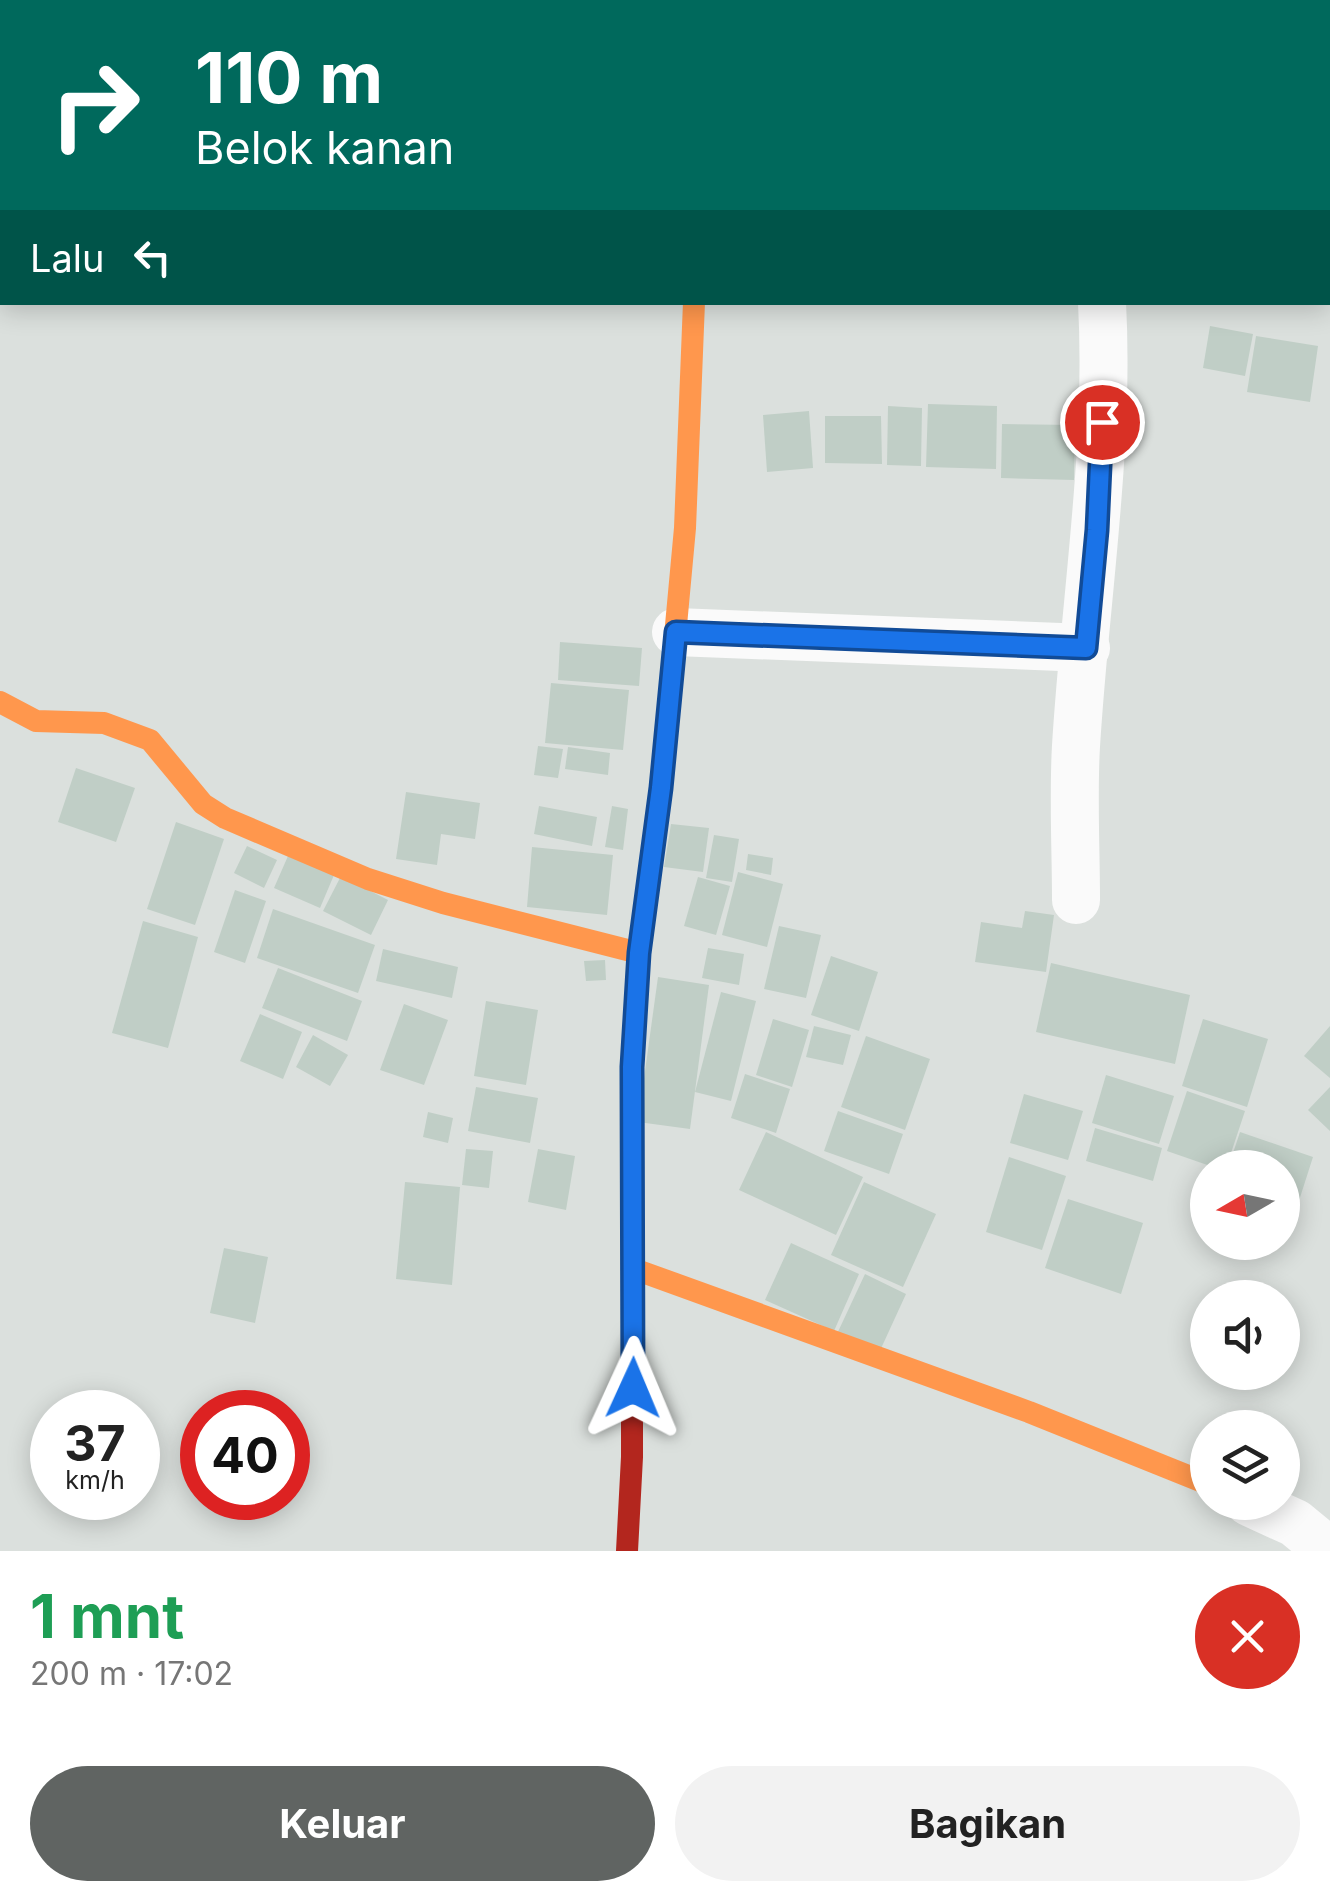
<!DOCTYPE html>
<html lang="id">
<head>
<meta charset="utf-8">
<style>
	:root { --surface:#fff; --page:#f2f2f2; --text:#222; --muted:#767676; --accent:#606462 }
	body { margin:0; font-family:Inter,sans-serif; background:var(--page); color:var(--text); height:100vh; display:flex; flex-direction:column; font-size:38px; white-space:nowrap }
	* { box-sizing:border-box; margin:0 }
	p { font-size:32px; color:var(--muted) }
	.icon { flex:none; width:55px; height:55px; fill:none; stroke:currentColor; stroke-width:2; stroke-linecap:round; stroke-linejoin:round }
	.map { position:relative; height:1551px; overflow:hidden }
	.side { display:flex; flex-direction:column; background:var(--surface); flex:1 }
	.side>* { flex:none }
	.guide { position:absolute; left:0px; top:0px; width:1330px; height:305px; box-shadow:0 5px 25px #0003; background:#00695c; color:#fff; overflow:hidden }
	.needle { width:65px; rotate:261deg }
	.buttons { position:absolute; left:1190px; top:1150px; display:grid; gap:20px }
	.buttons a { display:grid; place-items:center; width:110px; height:110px; border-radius:50%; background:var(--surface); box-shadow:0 5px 25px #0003; font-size:50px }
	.speed { position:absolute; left:30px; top:1390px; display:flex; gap:20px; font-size:50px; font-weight:700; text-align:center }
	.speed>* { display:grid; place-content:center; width:130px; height:130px; border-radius:50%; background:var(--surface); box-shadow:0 5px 25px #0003; line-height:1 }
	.speed small { font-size:25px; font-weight:400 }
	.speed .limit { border:15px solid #d22; background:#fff; color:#111 }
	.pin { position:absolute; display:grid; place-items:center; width:85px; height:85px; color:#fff; margin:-42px; border:5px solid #fff; border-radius:50%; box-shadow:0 2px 10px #0007 }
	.me { position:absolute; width:110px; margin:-55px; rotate:1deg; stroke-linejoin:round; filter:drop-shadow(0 0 8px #0008) }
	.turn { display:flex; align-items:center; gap:35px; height:210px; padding:0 30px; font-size:45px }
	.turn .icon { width:130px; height:130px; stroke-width:2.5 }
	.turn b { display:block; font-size:70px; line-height:85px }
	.then { display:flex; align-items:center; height:95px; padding:0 30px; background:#0003; gap:20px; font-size:38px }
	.round { display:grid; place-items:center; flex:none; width:105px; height:105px; border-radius:52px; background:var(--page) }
	.headline { display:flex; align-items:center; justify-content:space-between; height:170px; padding:0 30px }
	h1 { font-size:60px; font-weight:700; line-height:75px; color:#1e9e55 }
	.button { display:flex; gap:20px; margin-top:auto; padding:20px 30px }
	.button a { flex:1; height:115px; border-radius:60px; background:var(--accent); color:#fff; font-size:40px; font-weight:700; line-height:115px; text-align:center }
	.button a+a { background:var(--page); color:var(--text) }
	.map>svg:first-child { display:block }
</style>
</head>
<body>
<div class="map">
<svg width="1330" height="1551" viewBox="0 0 1330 1551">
	<rect width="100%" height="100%" fill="#dbe0dd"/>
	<!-- building -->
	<g fill="#c0cec6">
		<path d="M 1210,326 L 1253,334 L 1245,376 L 1203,368 Z"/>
		<path d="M 1256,336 L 1318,346 L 1310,402 L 1247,392 Z"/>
		<path d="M 928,404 L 997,406 L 996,469 L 926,467 Z"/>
		<path d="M 888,406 L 922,408 L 921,466 L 887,465 Z"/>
		<path d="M 809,411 L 813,468 L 767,472 L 763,415 Z"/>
		<path d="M 825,416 L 881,416 L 882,464 L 825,463 Z"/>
		<path d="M 1002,424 L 1075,425 L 1074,480 L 1001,478 Z"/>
		<path d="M 560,642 L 642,648 L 639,686 L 558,680 Z"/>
		<path d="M 551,683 L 629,690 L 623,750 L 545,743 Z"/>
		<path d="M 538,746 L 563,749 L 558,778 L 534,775 Z"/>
		<path d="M 568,747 L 610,753 L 608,775 L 565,769 Z"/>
		<path d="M 76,768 L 135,788 L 116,842 L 58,822 Z"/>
		<path d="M 406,792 L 480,803 L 475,839 L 441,834 L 437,865 L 396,859 Z"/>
		<path d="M 539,806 L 597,817 L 592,846 L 534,834 Z"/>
		<path d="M 612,806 L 628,809 L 623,850 L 605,847 Z"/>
		<path d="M 176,822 L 224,839 L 195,925 L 147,909 Z"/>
		<path d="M 671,824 L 709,828 L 703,872 L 664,867 Z"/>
		<path d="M 714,835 L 739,839 L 732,882 L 706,878 Z"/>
		<path d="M 247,846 L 277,860 L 264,888 L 234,873 Z"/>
		<path d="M 532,847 L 613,855 L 607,915 L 527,907 Z"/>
		<path d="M 748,854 L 773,858 L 771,875 L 746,870 Z"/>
		<path d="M 288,856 L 334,875 L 320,908 L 274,888 Z"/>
		<path d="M 738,872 L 783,884 L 767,947 L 722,935 Z"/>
		<path d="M 341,876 L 388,900 L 371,935 L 323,911 Z"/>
		<path d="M 698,877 L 730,886 L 716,935 L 684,926 Z"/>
		<path d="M 235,890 L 266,901 L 245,963 L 214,952 Z"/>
		<path d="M 273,909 L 375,945 L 358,993 L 257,958 Z"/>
		<path d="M 1025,911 L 1054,915 L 1046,972 L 975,962 L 981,922 L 1022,928 Z"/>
		<path d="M 143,921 L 198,937 L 168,1048 L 112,1033 Z"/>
		<path d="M 779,926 L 821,935 L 806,998 L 764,989 Z"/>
		<path d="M 708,948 L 744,954 L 739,985 L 702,978 Z"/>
		<path d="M 383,949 L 458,967 L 452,998 L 376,981 Z"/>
		<path d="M 831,956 L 878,972 L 859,1031 L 811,1015 Z"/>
		<path d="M 605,960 L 606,980 L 586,981 L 584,961 Z"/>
		<path d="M 1051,963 L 1190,995 L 1175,1064 L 1036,1032 Z"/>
		<path d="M 278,968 L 362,1001 L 347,1041 L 262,1008 Z"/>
		<path d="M 658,977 L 709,985 L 690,1129 L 638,1122 Z"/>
		<path d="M 721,992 L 756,1001 L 731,1101 L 695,1092 Z"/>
		<path d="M 486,1001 L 538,1010 L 526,1085 L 474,1076 Z"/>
		<path d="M 404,1004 L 448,1020 L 424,1085 L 380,1070 Z"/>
		<path d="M 260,1014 L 302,1032 L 283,1079 L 240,1061 Z"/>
		<path d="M 773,1019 L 809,1030 L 792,1087 L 756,1075 Z"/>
		<path d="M 1203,1019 L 1268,1039 L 1247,1107 L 1182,1086 Z"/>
		<path d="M 814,1026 L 851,1035 L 843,1065 L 806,1057 Z"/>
		<path d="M 1330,1026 L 1330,1078 L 1304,1056 Z"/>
		<path d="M 313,1035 L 348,1055 L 330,1086 L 296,1067 Z"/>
		<path d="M 866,1036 L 930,1059 L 905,1130 L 841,1107 Z"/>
		<path d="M 745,1074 L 790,1089 L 776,1133 L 731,1118 Z"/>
		<path d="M 1106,1075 L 1174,1096 L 1159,1144 L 1092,1123 Z"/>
		<path d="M 476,1087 L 538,1098 L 530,1143 L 468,1131 Z"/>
		<path d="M 1330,1087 L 1330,1131 L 1308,1110 Z"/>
		<path d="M 1187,1091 L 1245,1111 L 1226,1168 L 1216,1168 L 1167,1151 Z"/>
		<path d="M 1024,1094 L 1083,1111 L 1068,1160 L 1010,1143 Z"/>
		<path d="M 838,1111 L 903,1134 L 889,1174 L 824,1151 Z"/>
		<path d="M 428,1112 L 453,1118 L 448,1143 L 423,1137 Z"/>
		<path d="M 1095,1128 L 1162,1148 L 1153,1181 L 1086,1161 Z"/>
		<path d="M 766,1132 L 863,1177 L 836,1235 L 739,1190 Z"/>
		<path d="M 1240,1132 L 1313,1157 L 1296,1210 L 1282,1205 L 1282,1168 L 1228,1168 Z"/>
		<path d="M 466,1149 L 493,1151 L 489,1188 L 462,1185 Z"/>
		<path d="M 538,1149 L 575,1156 L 566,1210 L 528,1202 Z"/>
		<path d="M 1009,1157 L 1066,1176 L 1042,1250 L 986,1232 Z"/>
		<path d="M 405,1182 L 460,1187 L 452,1285 L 396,1279 Z"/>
		<path d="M 864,1182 L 936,1214 L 903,1287 L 831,1255 Z"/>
		<path d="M 1068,1199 L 1143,1223 L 1121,1294 L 1045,1268 Z"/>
		<path d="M 791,1243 L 859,1274 L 834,1331 L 765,1300 Z"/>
		<path d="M 224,1248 L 268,1257 L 255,1323 L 210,1313 Z"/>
		<path d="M 865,1274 L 906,1294 L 878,1355 L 836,1336 Z"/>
	</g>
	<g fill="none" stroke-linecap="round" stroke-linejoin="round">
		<!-- street -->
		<g stroke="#fafafa" stroke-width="48">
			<path d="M 1089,0 L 1089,2"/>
			<path d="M 676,632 L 1086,648"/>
			<path d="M 1076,900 C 1076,849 1073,797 1076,746 C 1085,598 1110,451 1102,302"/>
			<path d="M 1249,1502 L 1295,1523 L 1329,1551"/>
		</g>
		<!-- slow -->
		<g stroke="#ff974d" stroke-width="22">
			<path d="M 0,702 L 36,721 L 104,723 L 150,740 L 203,804 L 225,818 L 368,879 L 443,903 L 639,953"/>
			<path d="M 660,798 L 685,528 L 694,302"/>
			<path d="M 634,1269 L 1029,1412 L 1208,1484"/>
		</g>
		<!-- jam -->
		<g stroke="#b3261e" stroke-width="22">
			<path d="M 710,0 L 710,2"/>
			<path d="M 627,1551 L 632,1457 L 632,1067 L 639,953 L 660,798"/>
		</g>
	</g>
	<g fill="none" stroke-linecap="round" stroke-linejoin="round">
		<defs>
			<path id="route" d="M 633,1388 L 632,1067 L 639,953 L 661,788 L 676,632 L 1086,648 L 1097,530 L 1102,422"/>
		</defs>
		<!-- route casing -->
		<use href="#route" stroke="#114b97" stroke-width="25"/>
		<!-- route -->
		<use href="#route" stroke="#1a73e8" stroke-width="18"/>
	</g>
</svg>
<div class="buttons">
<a><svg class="needle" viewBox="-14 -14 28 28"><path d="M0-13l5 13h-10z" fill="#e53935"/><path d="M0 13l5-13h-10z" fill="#767676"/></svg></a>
<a><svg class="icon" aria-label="sound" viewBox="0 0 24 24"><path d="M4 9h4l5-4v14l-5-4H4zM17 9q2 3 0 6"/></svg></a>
<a><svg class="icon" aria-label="layers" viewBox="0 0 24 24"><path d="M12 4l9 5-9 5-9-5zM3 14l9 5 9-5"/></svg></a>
</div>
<div class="speed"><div>37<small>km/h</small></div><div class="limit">40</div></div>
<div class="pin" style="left:1102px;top:422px;background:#d93025"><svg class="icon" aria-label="arrive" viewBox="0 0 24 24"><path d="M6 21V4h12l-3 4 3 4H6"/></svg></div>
<svg class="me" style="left:633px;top:1388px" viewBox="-20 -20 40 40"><path d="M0-17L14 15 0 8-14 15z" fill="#1a73e8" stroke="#fff" stroke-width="4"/></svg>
<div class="guide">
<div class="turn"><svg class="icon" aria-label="right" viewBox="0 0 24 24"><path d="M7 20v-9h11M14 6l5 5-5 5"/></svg><div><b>110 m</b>Belok kanan</div></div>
<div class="then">Lalu<svg class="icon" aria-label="left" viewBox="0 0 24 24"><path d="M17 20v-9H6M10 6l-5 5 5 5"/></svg></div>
</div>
</div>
<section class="side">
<div class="headline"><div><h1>1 mnt</h1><p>200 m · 17:02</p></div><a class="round" style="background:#d93025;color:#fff"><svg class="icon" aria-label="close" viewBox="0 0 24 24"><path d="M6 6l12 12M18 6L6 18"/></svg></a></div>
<div class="button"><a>Keluar</a><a>Bagikan</a></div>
</section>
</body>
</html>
